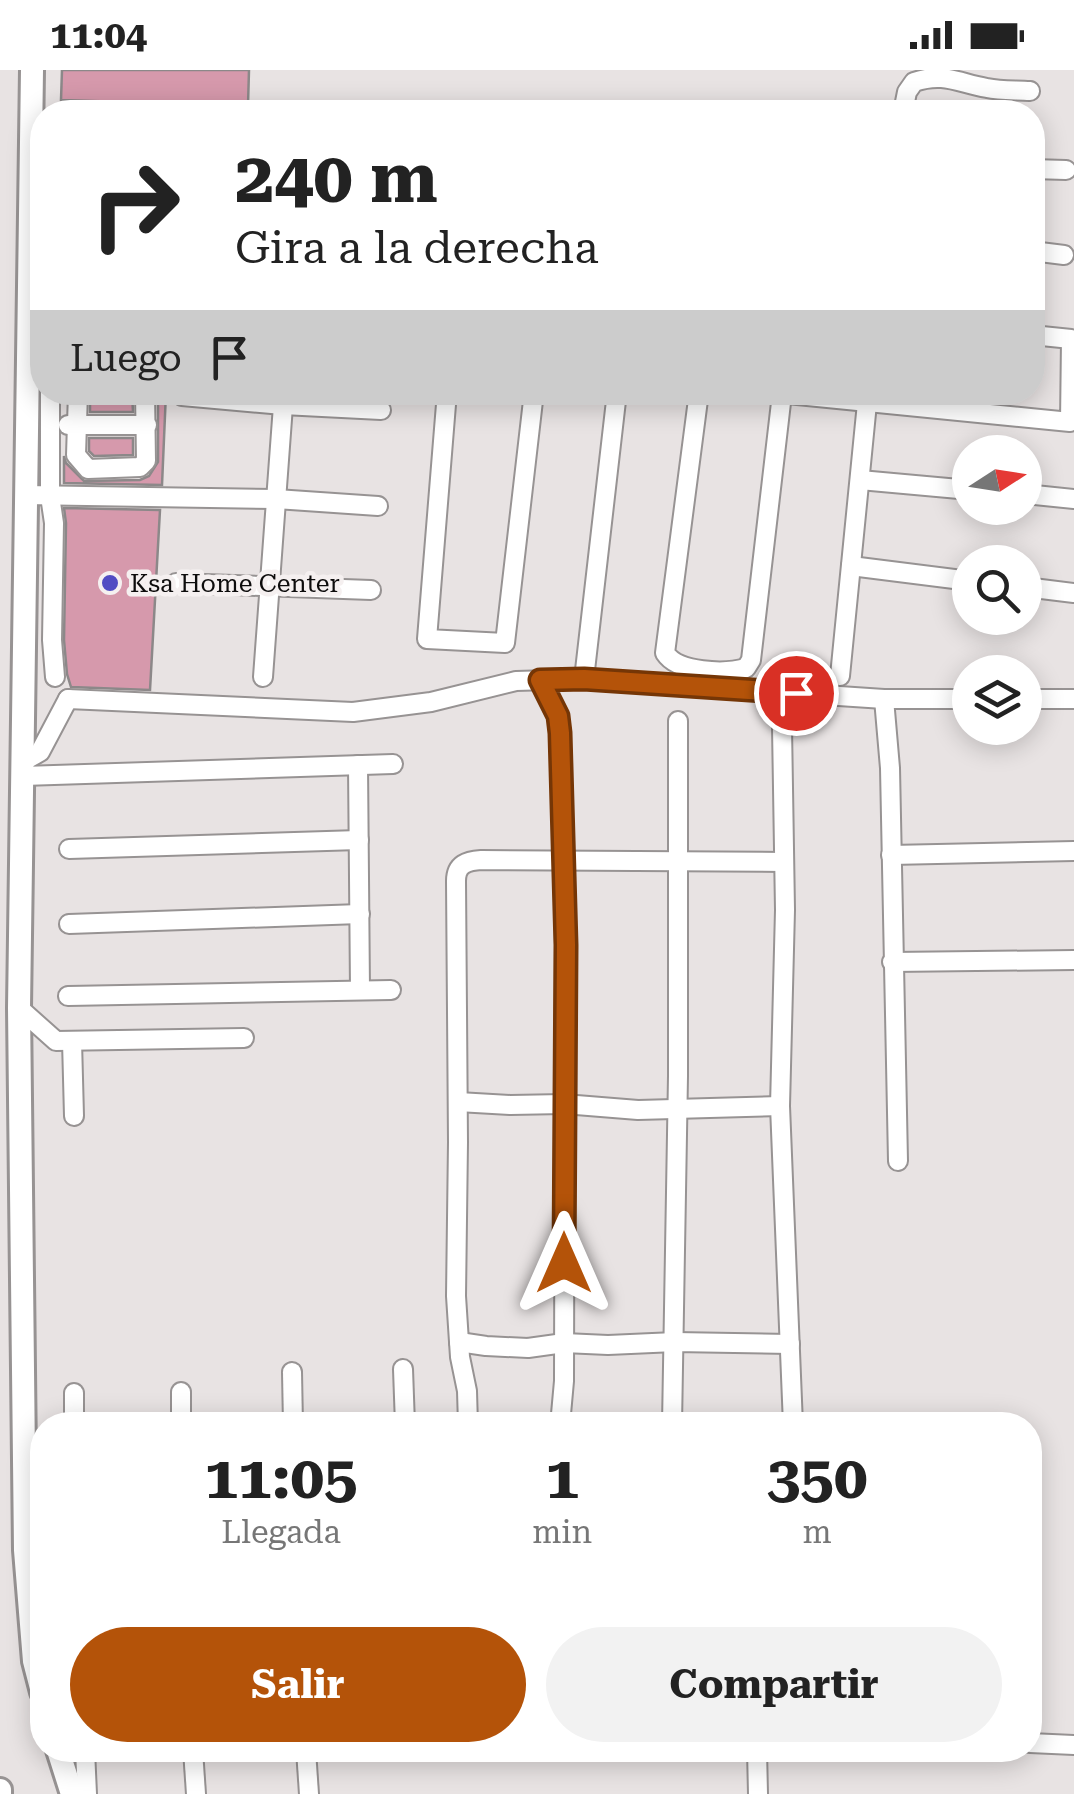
<!DOCTYPE html>
<html lang="es">
<head>
<meta charset="utf-8">
<style>
	:root { --surface:#fff; --page:#f2f2f2; --text:#222; --muted:#767676; --accent:#b45309 }
	body { margin:0; font-family:"Roboto Serif",serif; background:var(--page); color:var(--text); height:100vh; display:flex; flex-direction:column; font-size:38px; white-space:nowrap }
	* { box-sizing:border-box; margin:0 }
	p { font-size:32px; color:var(--muted) }
	.icon { flex:none; width:55px; height:55px; fill:none; stroke:currentColor; stroke-width:2; stroke-linecap:round; stroke-linejoin:round }
	.map { position:relative; flex:1; overflow:hidden }
	.drawer { position:absolute; left:30px; top:1342px; width:1012px; height:350px; display:flex; flex-direction:column; background:var(--surface); border-radius:40px; box-shadow:0 5px 25px #0003 }
	.drawer>* { flex:none }
	.banner { position:absolute; left:30px; top:30px; width:1015px; height:305px; border-radius:40px; box-shadow:0 5px 25px #0003; background:#fff; color:var(--text); overflow:hidden }
	.needle { width:65px; rotate:78deg }
	.tools { position:absolute; left:952px; top:365px; display:grid; gap:20px }
	.tools a { display:grid; place-items:center; width:90px; height:90px; border-radius:50%; background:var(--surface); box-shadow:0 5px 25px #0003; font-size:50px }
	.pin { position:absolute; display:grid; place-items:center; width:85px; height:85px; color:#fff; margin:-42px; border:5px solid #fff; border-radius:50%; box-shadow:0 2px 10px #0007 }
	.me { position:absolute; width:110px; margin:-55px; rotate:0deg; stroke-linejoin:round; filter:drop-shadow(0 0 8px #0008) }
	.turn { display:flex; align-items:center; gap:35px; height:210px; padding:0 40px; font-size:45px }
	.turn .icon { width:130px; height:130px; stroke-width:2.5 }
	.turn b { display:block; font-size:70px; line-height:85px }
	.then { display:flex; align-items:center; height:95px; padding:0 40px; background:#0003; gap:20px; font-size:38px }
	.eta { display:flex; justify-content:space-evenly; align-items:center; height:170px; text-align:center }
	.eta b { font-size:60px; font-weight:700; line-height:70px }
	.action { display:flex; gap:20px; margin-top:auto; padding:20px 40px }
	.action a { flex:1; height:115px; border-radius:60px; background:var(--accent); color:#fff; font-size:40px; font-weight:700; line-height:115px; text-align:center }
	.action a+a { background:var(--page); color:var(--text) }
	.status { display:flex; justify-content:space-between; align-items:center; height:70px; padding:0 50px; background:var(--surface); direction:ltr }
	.status svg { height:28px; fill:currentColor }
	.map>svg:first-child { display:block }
</style>
</head>
<body>
<div class="status"><b>11:04</b><svg viewBox="0 0 49 12"><path d="M0 12V9h3v3zM5 12V6h3v6zM10 12V3h3v9zM15 12V0h3v12zM26 1h20v11H26zM47 4h2v5h-2z"/></svg></div>
<div class="map">
<svg width="1074" height="1724" viewBox="0 0 1074 1724">
	<rect width="100%" height="100%" fill="#e8e3e3"/>
	<!-- building -->
	<g fill="#d699ac" stroke="#8c8889" stroke-width="2.5">
		<path d="M 62,0 L 249,0 L 248,36 L 61,30 Z"/>
		<path d="M 90,322 L 132,322 L 133,342 L 90,342 Z"/>
		<path d="M 158,322 L 166,322 L 162,415 L 64,413 L 64,386 L 66,393 L 84,411 L 140,410 L 149,406 L 158,392 Z"/>
		<path d="M 89,368 L 133,368 L 133,385 L 94,386 L 89,381 Z"/>
		<path d="M 64,438 L 160,440 L 150,620 L 71,617 L 67,604 L 64,570 L 66,453 Z"/>
	</g>
	<g fill="none" stroke-linecap="round" stroke-linejoin="round">
		<defs>
			<g id="minor">
				<path d="M 903,42 L 907,22 L 914,12 C 944,2 958,13 987,18 C 1001,21 1016,20 1030,21"/>
				<path d="M 1032,99 L 1066,100"/>
				<path d="M 1032,181 L 1064,185"/>
				<path d="M 50,322 L 50,426 L 54,453 L 52,570 L 55,607"/>
				<path d="M 78,322 L 76,385 L 88,399 L 140,397 L 146,391 L 145,322"/>
				<path d="M 447,322 L 427,569 L 505,573 L 534,322"/>
				<path d="M 699,322 L 665,583 C 678,603 725,604 746,598 L 751,590 L 782,324"/>
				<path d="M 767,322 L 1070,352 L 1071,269 L 1032,265"/>
				<path d="M 182,326 L 283,335 L 381,340"/>
				<path d="M 68,355 L 147,355"/>
				<path d="M 860,410 L 970,420"/>
				<path d="M 1025,424 L 1074,429"/>
				<path d="M 25,425 L 276,429 L 378,436"/>
				<path d="M 851,496 L 970,511"/>
				<path d="M 176,513 L 371,520"/>
				<path d="M 1025,517 L 1074,523"/>
				<path d="M 840,606 L 868,323"/>
				<path d="M 263,607 L 284,322"/>
				<path d="M 584,609 L 617,322"/>
				<path d="M 540,610 L 558,646 L 560,663 L 565,875 L 564,1311 L 560,1355"/>
				<path d="M 68,629 L 353,642 L 431,632 L 516,611 L 584,609 L 884,629 L 970,629"/>
				<path d="M 884,629 L 890,698 L 898,1091"/>
				<path d="M 1025,629 L 1074,629"/>
				<path d="M 782,657 L 785,840 L 780,1036 L 793,1355"/>
				<path d="M 24,691 L 40,682 L 68,629"/>
				<path d="M 358,695 L 360,920"/>
				<path d="M 23,706 L 393,694"/>
				<path d="M 69,779 L 359,770"/>
				<path d="M 891,785 L 1074,781"/>
				<path d="M 69,854 L 360,844"/>
				<path d="M 892,892 L 1074,890"/>
				<path d="M 68,926 L 391,920"/>
				<path d="M 19,938 L 56,971 L 244,968"/>
				<path d="M 72,971 L 74,1046"/>
				<path d="M 458,1032 L 510,1035 L 564,1034 L 638,1040 L 780,1036"/>
				<path d="M 459,1272 L 486,1276 L 528,1278 L 564,1273 L 608,1275 L 675,1272 L 790,1274"/>
				<path d="M 403,1299 L 405,1355"/>
				<path d="M 292,1302 L 293,1355"/>
				<path d="M 181,1322 L 181,1355"/>
				<path d="M 74,1323 L 74,1355"/>
				<path d="M 468,1355 L 467,1321 L 460,1287 L 456,1226 L 458,1072 L 456,811 C 456,794 467,791 481,790 L 784,792"/>
				<path d="M 672,1355 L 678,1006 L 678,651"/>
				<path d="M 1030,1673 L 1074,1675"/>
				<path d="M 85,1680 L 87,1724"/>
				<path d="M 193,1680 L 196,1724"/>
				<path d="M 306,1680 L 309,1724"/>
				<path d="M 757,1680 L 758,1724"/>
			</g>
			<g id="major">
				<path d="M 32,0 L 19,938 L 25,1480 L 34,1591 L 42,1622"/>
				<path d="M 58,1680 L 72,1724"/>
				<path d="M 0,1720 L 0,1724"/>
			</g>
		</defs>
		<!-- minor casing -->
		<use href="#minor" stroke="#979393" stroke-width="22"/>
		<!-- major casing -->
		<use href="#major" stroke="#979393" stroke-width="28"/>
		<!-- minor -->
		<use href="#minor" stroke="#fff" stroke-width="18"/>
		<!-- major -->
		<use href="#major" stroke="#fff" stroke-width="22"/>
	</g>
	<g fill="none" stroke-linecap="round" stroke-linejoin="round">
		<defs>
			<path id="route" d="M 564,1193 L 566,875 L 560,663 L 558,646 L 540,610 L 584,609 L 796,623"/>
		</defs>
		<!-- route casing -->
		<use href="#route" stroke="#753606" stroke-width="25"/>
		<!-- route -->
		<use href="#route" stroke="#b45309" stroke-width="18"/>
	</g>
	<!-- markers -->
	<circle fill="#514cc3" stroke="#f5f0f0" stroke-width="4" cx="110" cy="513" r="10"/>
	<g text-anchor="middle" stroke-width="9" stroke-linejoin="round" paint-order="stroke">
		<!-- poi labels -->
		<g font-size="25" fill="#0d0c0c" stroke="#f5f0f0" text-anchor="start">
			<text x="130" y="522">Ksa Home Center</text>
		</g>
	</g>
</svg>
<div class="tools">
<a><svg class="needle" viewBox="-14 -14 28 28"><path d="M0-13l5 13h-10z" fill="#e53935"/><path d="M0 13l5-13h-10z" fill="#767676"/></svg></a>
<a><svg class="icon" aria-label="search" viewBox="0 0 24 24"><circle cx="10" cy="10" r="6"/><path d="M15 15l6 6"/></svg></a>
<a><svg class="icon" aria-label="layers" viewBox="0 0 24 24"><path d="M12 4l9 5-9 5-9-5zM3 14l9 5 9-5"/></svg></a>
</div>
<div class="pin" style="left:796px;top:623px;background:#d93025"><svg class="icon" aria-label="arrive" viewBox="0 0 24 24"><path d="M6 21V4h12l-3 4 3 4H6"/></svg></div>
<svg class="me" style="left:564px;top:1193px" viewBox="-20 -20 40 40"><path d="M0-17L14 15 0 8-14 15z" fill="#b45309" stroke="#fff" stroke-width="4"/></svg>
<div class="banner">
<div class="turn"><svg class="icon" aria-label="right" viewBox="0 0 24 24"><path d="M7 20v-9h11M14 6l5 5-5 5"/></svg><div><b>240 m</b>Gira a la derecha</div></div>
<div class="then">Luego<svg class="icon" aria-label="arrive" viewBox="0 0 24 24"><path d="M6 21V4h12l-3 4 3 4H6"/></svg></div>
</div>
<section class="drawer">
<div class="eta">
<div><b>11:05</b><p>Llegada</p></div>
<div><b>1</b><p>min</p></div>
<div><b>350</b><p>m</p></div>
</div>
<div class="action"><a>Salir</a><a>Compartir</a></div>
</section>
</div>
</body>
</html>
